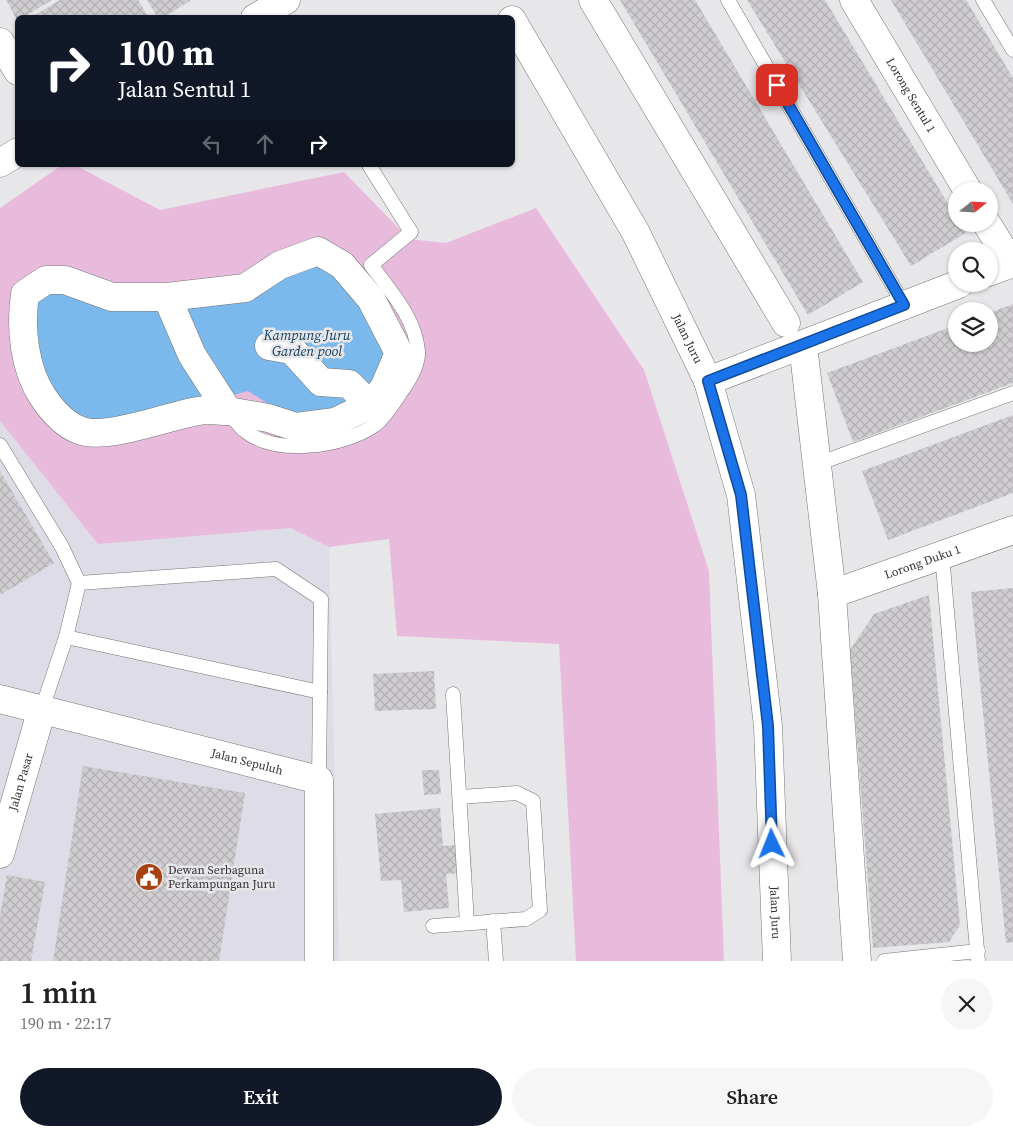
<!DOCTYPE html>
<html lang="en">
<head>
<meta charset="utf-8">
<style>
	:root { --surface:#fff; --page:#f6f6f6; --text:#222; --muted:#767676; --accent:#111827 }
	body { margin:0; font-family:"Source Serif 4",serif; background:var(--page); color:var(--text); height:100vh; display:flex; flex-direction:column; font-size:19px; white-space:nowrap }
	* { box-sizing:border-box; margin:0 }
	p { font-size:16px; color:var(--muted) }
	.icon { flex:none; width:28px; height:28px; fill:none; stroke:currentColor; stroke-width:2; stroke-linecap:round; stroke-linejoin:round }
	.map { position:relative; height:961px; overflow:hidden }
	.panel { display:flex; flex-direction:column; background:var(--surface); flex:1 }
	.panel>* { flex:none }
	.hud { position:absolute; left:15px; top:15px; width:500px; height:152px; border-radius:8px; box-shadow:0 1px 4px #0004; background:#111827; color:#fff; overflow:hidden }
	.needle { width:32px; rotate:72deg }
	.tools { position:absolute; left:948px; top:182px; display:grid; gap:10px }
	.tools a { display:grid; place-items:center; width:50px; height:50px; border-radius:50%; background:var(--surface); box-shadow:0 1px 4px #0004; font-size:25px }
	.pin { position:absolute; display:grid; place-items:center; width:42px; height:42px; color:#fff; margin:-21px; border-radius:10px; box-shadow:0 2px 8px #0006 }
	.me { position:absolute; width:55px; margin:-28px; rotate:358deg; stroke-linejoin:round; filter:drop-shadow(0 0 4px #0008) }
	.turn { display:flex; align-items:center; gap:18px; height:105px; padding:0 20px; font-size:22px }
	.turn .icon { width:65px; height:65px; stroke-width:2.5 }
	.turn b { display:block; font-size:35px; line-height:42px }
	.lanes { display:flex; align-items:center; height:48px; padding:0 20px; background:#0003; justify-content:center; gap:25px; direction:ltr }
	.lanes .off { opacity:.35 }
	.round { display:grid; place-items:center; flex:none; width:52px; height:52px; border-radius:26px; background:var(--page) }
	.head { display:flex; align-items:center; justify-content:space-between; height:85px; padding:0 20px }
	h1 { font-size:30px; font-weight:600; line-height:38px }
	.action { display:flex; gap:10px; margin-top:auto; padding:10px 20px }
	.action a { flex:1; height:58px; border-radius:30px; background:var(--accent); color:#fff; font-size:20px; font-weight:600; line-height:58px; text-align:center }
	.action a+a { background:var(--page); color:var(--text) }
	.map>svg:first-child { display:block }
</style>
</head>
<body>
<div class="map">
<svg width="1013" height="961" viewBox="0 0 1013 961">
	<defs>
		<pattern id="building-cross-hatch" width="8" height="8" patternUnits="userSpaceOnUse" patternTransform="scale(1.25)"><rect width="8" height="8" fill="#cfcdd0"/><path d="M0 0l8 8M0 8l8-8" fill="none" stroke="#b2b0b3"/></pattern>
	</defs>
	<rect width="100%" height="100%" fill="#e7e7ea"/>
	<!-- built -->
	<path fill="#dddce7" d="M 0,421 L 98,544 L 292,528 L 329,547 L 339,961 L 0,961 Z"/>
	<!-- park -->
	<path fill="#e8bbdd" d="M 62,165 L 75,165 L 160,210 L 344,172 L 409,239 L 446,243 L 536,208 L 644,370 L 709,571 L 724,961 L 576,961 L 559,644 L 397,636 L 389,539 L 329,547 L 291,528 L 98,544 L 0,421 L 0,208 Z"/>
	<!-- water -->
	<path fill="#7bb8ec" d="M 316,258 L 344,275 L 394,352 L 370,398 L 317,416 L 290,418 L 248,391 L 109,427 L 78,424 L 37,378 L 33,304 L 49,292 L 66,288 L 98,307 L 120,310 Z"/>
	<!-- building -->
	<g fill="url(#building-cross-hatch)">
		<path d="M 6,0 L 52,0 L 22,18 L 16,18 Z"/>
		<path d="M 60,0 L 138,0 L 149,18 L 30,18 Z"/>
		<path d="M 147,0 L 191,0 L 163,18 L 158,18 Z"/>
		<path d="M 620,0 L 695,0 L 863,282 L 808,315 Z"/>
		<path d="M 747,0 L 825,0 L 956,217 L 956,224 L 961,224 L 966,233 L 911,266 Z"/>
		<path d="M 891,0 L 966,0 L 1013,78 L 1013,204 Z"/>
		<path d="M 1013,304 L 1013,383 L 853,442 L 827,373 L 956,325 L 956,344 L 989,344 L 989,313 Z"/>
		<path d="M 1013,415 L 1013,493 L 888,540 L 862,471 Z"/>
		<path d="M 0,471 L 54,563 L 0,595 Z"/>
		<path d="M 1013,588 L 1013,942 L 1006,943 L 971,592 Z"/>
		<path d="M 929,595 L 960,925 L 949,942 L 873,948 L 850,650 L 874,614 Z"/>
		<path d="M 434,671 L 436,709 L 375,711 L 373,674 Z"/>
		<path d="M 83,766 L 245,793 L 219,961 L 53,961 Z"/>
		<path d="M 422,770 L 439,770 L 441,794 L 424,795 Z"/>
		<path d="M 440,808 L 443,846 L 470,844 L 472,872 L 446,874 L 449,908 L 404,912 L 401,880 L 381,881 L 375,814 Z"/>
		<path d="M 7,875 L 45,882 L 31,961 L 0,961 L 0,916 Z"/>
	</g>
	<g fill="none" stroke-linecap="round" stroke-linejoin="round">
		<defs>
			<g id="lane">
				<path d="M 728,0 L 904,305"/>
				<path d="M 983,0 L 1013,50"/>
				<path d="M 230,413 C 235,419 239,427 245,431 C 277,456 343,447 375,425 C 385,417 394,403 401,392 C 409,381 419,365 418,351 C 415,317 390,291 371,265 L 411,232 L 369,165"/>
				<path d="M 0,445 L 62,547 L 79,583 L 66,637 L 42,709"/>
				<path d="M 817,464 L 1013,393"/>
				<path d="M 942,555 L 978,961"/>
				<path d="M 79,583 L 276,569 L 321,599 L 319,780"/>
				<path d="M 66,637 L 320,692"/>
				<path d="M 453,694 L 467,923"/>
				<path d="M 493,921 L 496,961"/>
				<path d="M 433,926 L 526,919 L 540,910 L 533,801 L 517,793 L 460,797"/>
				<path d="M 884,961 L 978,951"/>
			</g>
			<g id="street">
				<path d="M 593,0 L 786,323"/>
				<path id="s1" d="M 854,0 L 968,191"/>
				<path d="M 255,18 L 286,0"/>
				<path d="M 0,42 L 18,71"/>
				<path d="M 0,163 L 18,152"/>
				<path d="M 987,224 L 1011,263"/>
				<path d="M 989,272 L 1013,263"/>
				<path d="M 167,297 L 192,355 L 228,411 L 268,418 L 296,427 L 335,422 L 370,405 L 384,388 L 399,353 L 371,299 L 342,265 L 318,251 L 280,265 L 245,288 L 167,297 L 112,297 L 65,280 L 46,280 L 25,294 C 20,327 24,369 43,397 C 51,409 64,424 79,430 C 106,442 174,413 205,410 C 213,410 221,411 228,411"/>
				<path d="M 803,345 L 832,594 L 857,961"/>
				<path d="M 269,346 L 292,350 L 321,382 L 349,384 L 370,405"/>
				<path d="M 708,381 L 959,284"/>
				<path id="s2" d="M 832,594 L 1013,530"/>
				<path id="s3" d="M 0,699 L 319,780 L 319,961"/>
				<path id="s4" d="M 0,854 L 42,709"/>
			</g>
			<g id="primary">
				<path id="s5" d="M 512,20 L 636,233 L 708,381 L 741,495 L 768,726 L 777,961"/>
			</g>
		</defs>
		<!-- lane casing -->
		<use href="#lane" stroke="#757578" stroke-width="15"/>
		<!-- street casing -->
		<use href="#street" stroke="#757578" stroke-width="29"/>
		<!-- primary casing -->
		<use href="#primary" stroke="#757578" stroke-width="29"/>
		<!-- lane -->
		<use href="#lane" stroke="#fff" stroke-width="14"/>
		<!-- street -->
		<use href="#street" stroke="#fff" stroke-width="28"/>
		<!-- primary -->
		<use href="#primary" stroke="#fff" stroke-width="28"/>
	</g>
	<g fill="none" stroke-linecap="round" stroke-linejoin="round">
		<defs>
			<path id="route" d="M 772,844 L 768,726 L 741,495 L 708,381 L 904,305 L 777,85"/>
		</defs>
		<!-- route casing -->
		<use href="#route" stroke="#114b97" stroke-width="12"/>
		<!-- route -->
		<use href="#route" stroke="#1a73e8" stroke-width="9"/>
	</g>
	<!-- icons -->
	<defs>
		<symbol id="civic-disc" viewBox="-11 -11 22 22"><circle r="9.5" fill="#a64210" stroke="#e7e7ea"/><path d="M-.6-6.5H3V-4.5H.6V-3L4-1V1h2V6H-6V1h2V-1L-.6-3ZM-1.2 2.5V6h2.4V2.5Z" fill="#fff"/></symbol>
	</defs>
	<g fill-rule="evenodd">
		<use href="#civic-disc" x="133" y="861" width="32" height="32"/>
	</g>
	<g text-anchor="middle" stroke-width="5" stroke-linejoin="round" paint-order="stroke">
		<!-- street labels -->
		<g font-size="12" fill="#313133" stroke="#e7e7ea">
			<text dy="4" stroke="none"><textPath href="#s1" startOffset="111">Lorong Sentul 1</textPath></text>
			<text dy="4" stroke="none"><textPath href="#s5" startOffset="364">Jalan Juru</textPath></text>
			<text dy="4" stroke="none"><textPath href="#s2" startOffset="96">Lorong Duku 1</textPath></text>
			<text dy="4" stroke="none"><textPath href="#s3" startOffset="255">Jalan Sepuluh</textPath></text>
			<text dy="4" stroke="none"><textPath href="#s4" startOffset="75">Jalan Pasar</textPath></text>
			<text dy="4" stroke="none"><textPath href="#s5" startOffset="949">Jalan Juru</textPath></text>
		</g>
		<!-- poi labels -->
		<g font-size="12" fill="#313133" stroke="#e7e7ea" text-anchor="start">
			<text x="168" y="874">Dewan Serbaguna<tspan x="168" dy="14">Perkampungan Juru</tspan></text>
		</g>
		<!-- water labels -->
		<g font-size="14" font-style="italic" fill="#124062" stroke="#e7e7ea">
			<text x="307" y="340">Kampung Juru<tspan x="307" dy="16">Garden pool</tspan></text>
		</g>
	</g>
</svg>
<div class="tools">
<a><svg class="needle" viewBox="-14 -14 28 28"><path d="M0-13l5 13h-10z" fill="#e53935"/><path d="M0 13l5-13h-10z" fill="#767676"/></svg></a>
<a><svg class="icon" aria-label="search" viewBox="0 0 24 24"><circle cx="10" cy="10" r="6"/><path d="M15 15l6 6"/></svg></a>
<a><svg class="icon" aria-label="layers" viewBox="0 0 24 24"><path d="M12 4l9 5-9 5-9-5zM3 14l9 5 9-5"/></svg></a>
</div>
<div class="pin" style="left:777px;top:85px;background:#d93025"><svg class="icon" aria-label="arrive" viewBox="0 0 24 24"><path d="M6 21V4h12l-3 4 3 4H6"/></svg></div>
<svg class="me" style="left:772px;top:844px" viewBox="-20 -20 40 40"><path d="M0-17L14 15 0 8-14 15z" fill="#1a73e8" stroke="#fff" stroke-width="4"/></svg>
<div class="hud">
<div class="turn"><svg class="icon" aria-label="right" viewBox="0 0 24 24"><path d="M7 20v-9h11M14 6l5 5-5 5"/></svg><div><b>100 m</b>Jalan Sentul 1</div></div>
<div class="lanes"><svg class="icon off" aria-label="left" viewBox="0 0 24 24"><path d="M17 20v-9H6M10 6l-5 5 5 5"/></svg><svg class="icon off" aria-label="ahead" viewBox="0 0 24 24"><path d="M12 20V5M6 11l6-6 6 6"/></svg><svg class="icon" aria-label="right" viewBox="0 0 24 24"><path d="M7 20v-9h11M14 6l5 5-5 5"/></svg></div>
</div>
</div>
<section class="panel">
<div class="head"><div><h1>1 min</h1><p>190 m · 22:17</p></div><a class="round"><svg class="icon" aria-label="close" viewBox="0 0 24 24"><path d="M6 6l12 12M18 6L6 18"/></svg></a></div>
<div class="action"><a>Exit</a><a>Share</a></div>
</section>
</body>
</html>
